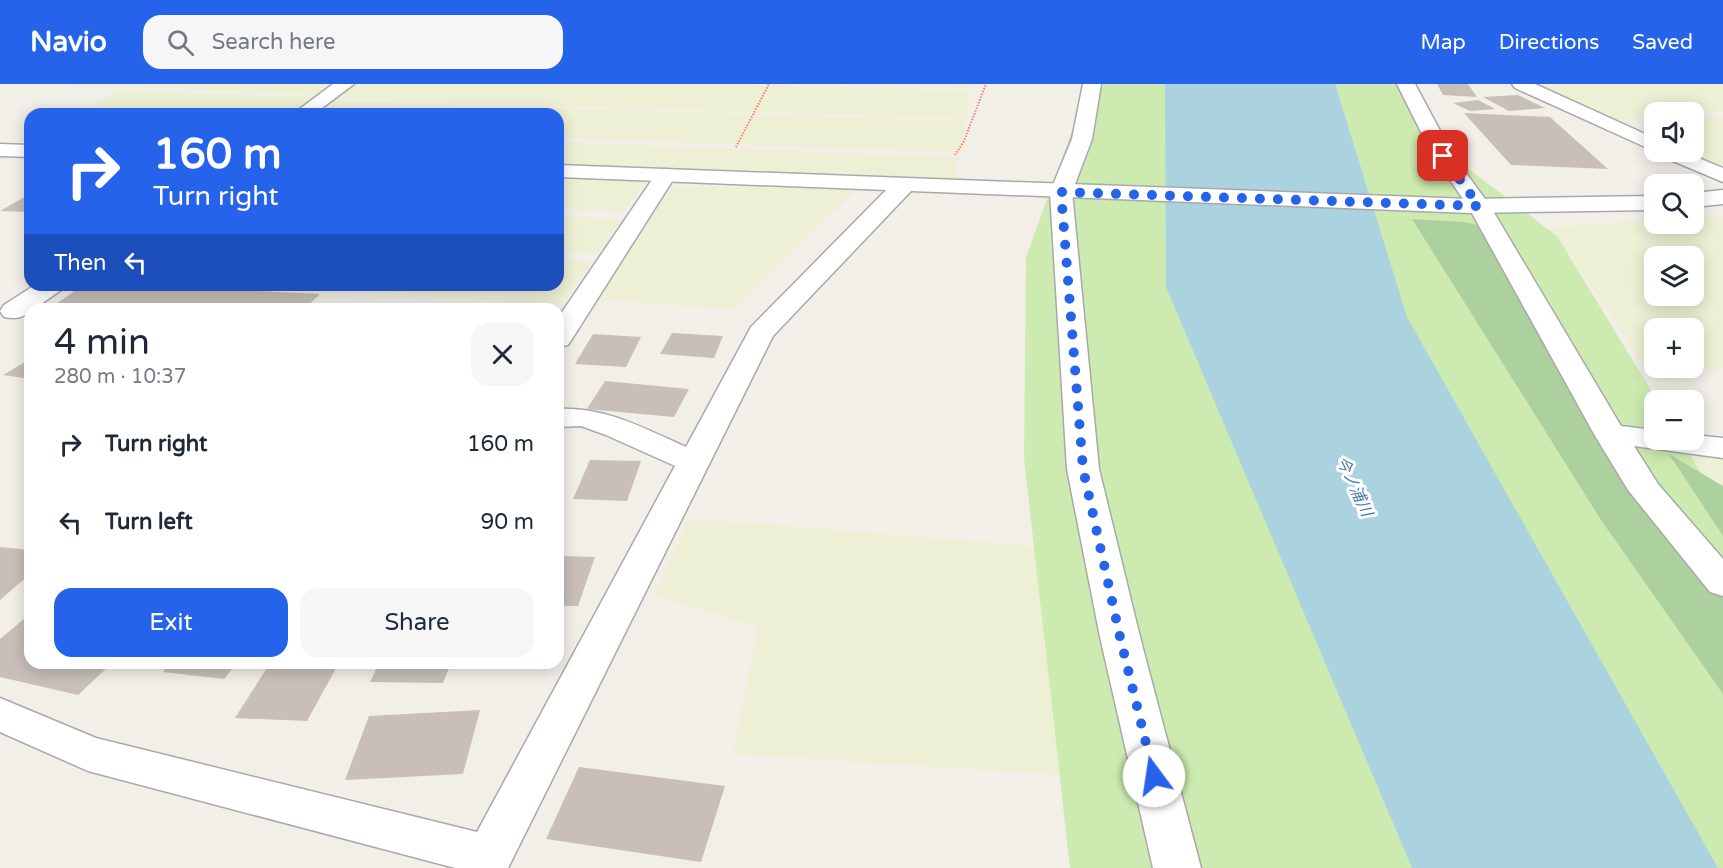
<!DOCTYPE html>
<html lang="en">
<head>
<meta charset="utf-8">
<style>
	:root { --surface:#fff; --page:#f6f6f7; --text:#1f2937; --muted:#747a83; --accent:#2563eb }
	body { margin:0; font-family:"Varela Round","Noto Sans JP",sans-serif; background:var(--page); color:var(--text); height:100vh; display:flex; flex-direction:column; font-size:22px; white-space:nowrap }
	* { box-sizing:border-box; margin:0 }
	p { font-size:20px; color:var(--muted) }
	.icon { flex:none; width:33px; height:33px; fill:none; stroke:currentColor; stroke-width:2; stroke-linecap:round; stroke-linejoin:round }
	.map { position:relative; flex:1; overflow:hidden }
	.panel { position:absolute; left:24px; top:219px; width:540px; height:366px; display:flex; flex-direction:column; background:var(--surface); border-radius:18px; box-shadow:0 3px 15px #0003 }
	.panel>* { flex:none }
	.guide { position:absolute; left:24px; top:24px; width:540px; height:183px; border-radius:18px; box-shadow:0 3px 15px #0003; background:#2563eb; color:#fff; overflow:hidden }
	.buttons { position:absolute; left:1644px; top:18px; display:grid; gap:12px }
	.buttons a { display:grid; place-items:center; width:60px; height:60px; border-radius:12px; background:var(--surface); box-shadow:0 3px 15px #0003; font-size:30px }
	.pin { position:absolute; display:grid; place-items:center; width:51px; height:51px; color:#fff; margin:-26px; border-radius:12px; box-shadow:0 3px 9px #0006 }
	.me { position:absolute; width:66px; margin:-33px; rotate:346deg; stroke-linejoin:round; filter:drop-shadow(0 0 4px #0008) }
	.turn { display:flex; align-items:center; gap:21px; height:126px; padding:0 30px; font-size:27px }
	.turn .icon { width:78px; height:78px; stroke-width:2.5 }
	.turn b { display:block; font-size:42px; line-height:51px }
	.then { display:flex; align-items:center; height:57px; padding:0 30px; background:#0003; gap:12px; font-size:22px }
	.round { display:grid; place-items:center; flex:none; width:63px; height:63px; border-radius:18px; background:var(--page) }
	.head { display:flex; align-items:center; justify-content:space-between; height:102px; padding:0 30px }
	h1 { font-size:36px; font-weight:600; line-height:45px }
	.primary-button { display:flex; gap:12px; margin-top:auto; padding:12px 30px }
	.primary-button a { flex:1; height:69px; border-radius:18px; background:var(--accent); color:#fff; font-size:24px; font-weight:600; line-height:69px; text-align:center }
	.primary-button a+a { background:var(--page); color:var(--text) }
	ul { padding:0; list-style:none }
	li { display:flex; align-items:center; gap:18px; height:78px; padding:0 30px }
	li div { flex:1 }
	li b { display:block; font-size:22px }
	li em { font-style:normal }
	header { display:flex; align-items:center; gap:36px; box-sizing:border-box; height:84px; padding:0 30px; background:var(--accent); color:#fff }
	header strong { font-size:28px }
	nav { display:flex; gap:33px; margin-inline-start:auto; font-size:21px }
	.search { width:420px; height:54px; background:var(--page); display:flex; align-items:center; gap:15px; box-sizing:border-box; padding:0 21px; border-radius:18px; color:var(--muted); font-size:22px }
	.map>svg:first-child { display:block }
</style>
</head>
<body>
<header>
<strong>Navio</strong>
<div class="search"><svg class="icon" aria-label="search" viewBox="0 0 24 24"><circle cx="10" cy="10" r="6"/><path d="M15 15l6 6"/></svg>Search here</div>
<nav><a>Map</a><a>Directions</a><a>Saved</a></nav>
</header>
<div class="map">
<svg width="1723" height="784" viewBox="0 0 1723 784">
	<rect width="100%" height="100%" fill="#f2efe9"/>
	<!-- farmland -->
	<g fill="#eef0d5" fill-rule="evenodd">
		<path d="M 59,0 L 733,0 L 969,7 L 967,35 L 320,14 L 318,16 L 966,37 L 964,69 L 558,54 L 558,30 L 75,30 L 121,6 L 315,13 L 318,11 Z"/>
		<path d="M 831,0 L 974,0 L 974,4 Z"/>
		<path d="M 1525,0 L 1723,0 L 1723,27 L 1694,30 L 1654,28 L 1654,33 L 1603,38 Z"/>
		<path d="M 1723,33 L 1723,86 L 1711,87 L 1668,68 L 1694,68 L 1694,36 Z"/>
		<path d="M 558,58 L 958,73 L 955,110 L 857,106 L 733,225 L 584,215 L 658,102 L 807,104 L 646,98 L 624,128 L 558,125 Z"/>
		<path d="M 1723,131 L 1723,284 L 1652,294 L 1551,143 L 1654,136 L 1654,140 L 1694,140 L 1694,133 ZM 1654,172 L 1694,172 L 1694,212 L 1654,212 ZM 1654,244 L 1694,244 L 1694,284 L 1654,284 Z"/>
		<path d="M 558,132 L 621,135 L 597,171 L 558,169 Z"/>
		<path d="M 558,176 L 592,178 L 563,220 L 362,209 L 370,201 L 558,201 Z"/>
		<path d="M 204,201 L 344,201 L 335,210 Z"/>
		<path d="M 355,218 L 496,225 L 347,225 Z"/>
		<path d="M 1669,370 L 1723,373 L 1723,401 Z"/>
		<path d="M 690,434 L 1034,462 L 1059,691 L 733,670 L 758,543 L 654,511 Z"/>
	</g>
	<!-- grass -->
	<path fill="#cdebb0" d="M 1089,0 L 1409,0 L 1438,62 L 1557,152 L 1657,316 L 1654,316 L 1654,356 L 1681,356 L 1723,425 L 1723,784 L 1070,784 L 1024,374 L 1026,173 Z"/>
	<!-- forest -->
	<g fill="#add19e">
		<path d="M 1412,135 L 1465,138 L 1491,144 L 1723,506 L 1723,610 L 1601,436 Z"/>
		<path d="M 1669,370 L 1723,402 L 1723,452 Z"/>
	</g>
	<!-- water -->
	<path fill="#aad3df" d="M 1165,0 L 1335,0 L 1407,233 L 1718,784 L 1412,784 L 1166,203 Z"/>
	<!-- building -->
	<g fill="#c7bfb8">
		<path d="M 1437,0 L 1468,0 L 1477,13 L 1443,11 Z"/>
		<path d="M 1518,11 L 1545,24 L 1509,27 L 1483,13 Z"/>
		<path d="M 1478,16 L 1495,25 L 1470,27 L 1453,19 Z"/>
		<path d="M 1464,29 L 1550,33 L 1608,85 L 1511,81 Z"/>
		<path d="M 30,110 L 30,128 L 0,127 Z"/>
		<path d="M 83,201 L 141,201 L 320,210 L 304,225 L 49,225 Z"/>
		<path d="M 672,249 L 723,252 L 714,274 L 660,270 Z"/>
		<path d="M 593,250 L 641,253 L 626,283 L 575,280 Z"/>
		<path d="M 30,275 L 30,295 L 3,291 Z"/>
		<path d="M 605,297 L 689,305 L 674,333 L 587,325 Z"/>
		<path d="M 590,376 L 641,377 L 627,417 L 573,415 Z"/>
		<path d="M 0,463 L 30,466 L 30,490 L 0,516 Z"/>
		<path d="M 558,472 L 595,473 L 578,522 L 558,522 Z"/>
		<path d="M 30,530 L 30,579 L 112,579 L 78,611 L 0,593 L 0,555 Z"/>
		<path d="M 171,579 L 237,579 L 224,595 L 163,588 Z"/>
		<path d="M 270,579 L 339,579 L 307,637 L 235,634 Z"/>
		<path d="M 379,579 L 451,579 L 443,599 L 370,598 Z"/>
		<path d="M 480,626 L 463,690 L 345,696 L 369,632 Z"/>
		<path d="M 579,683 L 725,702 L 701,778 L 546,755 Z"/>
	</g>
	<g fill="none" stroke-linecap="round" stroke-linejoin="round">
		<defs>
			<g id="minor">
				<path d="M 333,0 L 354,0 L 314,30 L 293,30 Z"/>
				<path d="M 1083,0 L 1101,0 L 1092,55 L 1072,108 L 1099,385 L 1140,553 L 1201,784 L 1153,784 L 1100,553 L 1067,385 L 1050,108 L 1072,55 Z"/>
				<path d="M 1397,0 L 1415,0 L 1453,71 L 1490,122 L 1621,342 L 1654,346 L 1654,356 L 1694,356 L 1694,351 L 1723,354 L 1723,374 L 1634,362 L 1658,400 L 1723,475 L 1723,512 L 1710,508 L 1628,406 L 1594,350 L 1468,122 L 1433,72 Z"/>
				<path d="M 1512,0 L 1535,0 L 1654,54 L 1654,67 L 1515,4 Z"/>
				<path d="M 1658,68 L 1684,68 L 1723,84 L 1723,98 L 1661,72 Z"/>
				<path d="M 665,85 L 672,87 L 676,91 L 572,255 L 568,261 L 558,263 L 558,234 L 658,87 Z"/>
				<path d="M 904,95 L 912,96 L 915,101 L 912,106 L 773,252 L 508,784 L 455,784 L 88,687 L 0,648 L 0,614 L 96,654 L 477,748 L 675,382 L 606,351 L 581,342 L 558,343 L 558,325 C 606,323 643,344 686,363 L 751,243 L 896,96 Z"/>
				<path d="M 35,201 L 65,201 L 61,206 L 34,225 L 30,225 C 25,235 14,235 4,233 L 0,227 L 4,221 Z"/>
			</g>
			<g id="tertiary">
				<path d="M 0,60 L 30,61 L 30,73 L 0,72 Z"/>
				<path d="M 558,81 L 1470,115 L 1654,112 L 1654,126 L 1470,129 L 558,93 Z"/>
				<path d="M 1723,106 L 1723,120 L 1694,123 L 1694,109 Z"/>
			</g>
		</defs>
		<!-- minor casing -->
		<use href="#minor" stroke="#a9a9a9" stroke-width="3"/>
		<!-- tertiary casing -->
		<use href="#tertiary" stroke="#a9a9a9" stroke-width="3"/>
		<!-- path -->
		<g stroke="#fa8072" stroke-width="2" stroke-dasharray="1.5 1.5" stroke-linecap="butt">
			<path d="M 736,63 L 769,0"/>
			<path d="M 955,71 L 964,57 L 986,0"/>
		</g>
		<!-- minor -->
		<use href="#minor" fill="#fff" fill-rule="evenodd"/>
		<!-- tertiary -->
		<use href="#tertiary" fill="#fff" fill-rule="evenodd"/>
	</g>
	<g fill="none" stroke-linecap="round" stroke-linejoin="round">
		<!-- route -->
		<path stroke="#2563eb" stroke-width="10" stroke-dasharray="0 18" d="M 1154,692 L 1120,553 L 1083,385 L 1061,108 L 1479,122 L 1443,72"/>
	</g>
	<g text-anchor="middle" stroke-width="6" stroke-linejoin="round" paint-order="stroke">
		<!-- water labels -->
		<g font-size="16" font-style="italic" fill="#4a7aab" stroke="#fff">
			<text transform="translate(1355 402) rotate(65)" y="6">今ノ浦川</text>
		</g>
	</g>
</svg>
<div class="buttons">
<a><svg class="icon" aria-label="sound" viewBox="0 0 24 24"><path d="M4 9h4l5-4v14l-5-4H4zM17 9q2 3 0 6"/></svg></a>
<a><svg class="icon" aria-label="search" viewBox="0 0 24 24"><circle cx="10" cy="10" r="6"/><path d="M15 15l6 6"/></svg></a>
<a><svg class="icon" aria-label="layers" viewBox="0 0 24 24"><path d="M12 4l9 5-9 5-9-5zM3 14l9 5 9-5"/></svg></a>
<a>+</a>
<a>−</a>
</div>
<div class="pin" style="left:1443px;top:72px;background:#d93025"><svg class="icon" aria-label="arrive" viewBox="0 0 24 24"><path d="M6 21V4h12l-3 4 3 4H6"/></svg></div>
<svg class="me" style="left:1154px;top:692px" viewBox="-20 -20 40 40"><circle r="19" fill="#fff"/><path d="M0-13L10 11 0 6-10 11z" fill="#2563eb"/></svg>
<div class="guide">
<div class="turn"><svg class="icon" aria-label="right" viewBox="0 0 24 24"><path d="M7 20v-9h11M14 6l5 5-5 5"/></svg><div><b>160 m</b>Turn right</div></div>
<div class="then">Then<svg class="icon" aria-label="left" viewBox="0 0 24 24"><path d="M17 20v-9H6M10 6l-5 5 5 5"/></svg></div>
</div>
<section class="panel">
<div class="head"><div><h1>4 min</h1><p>280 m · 10:37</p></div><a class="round"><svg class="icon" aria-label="close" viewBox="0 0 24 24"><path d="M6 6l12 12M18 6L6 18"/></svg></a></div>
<ul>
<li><svg class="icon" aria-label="right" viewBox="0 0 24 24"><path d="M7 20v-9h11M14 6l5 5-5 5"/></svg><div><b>Turn right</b></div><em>160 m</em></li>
<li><svg class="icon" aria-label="left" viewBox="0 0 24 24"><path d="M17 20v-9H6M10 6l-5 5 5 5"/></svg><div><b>Turn left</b></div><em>90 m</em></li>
</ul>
<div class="primary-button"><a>Exit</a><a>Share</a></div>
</section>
</div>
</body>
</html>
